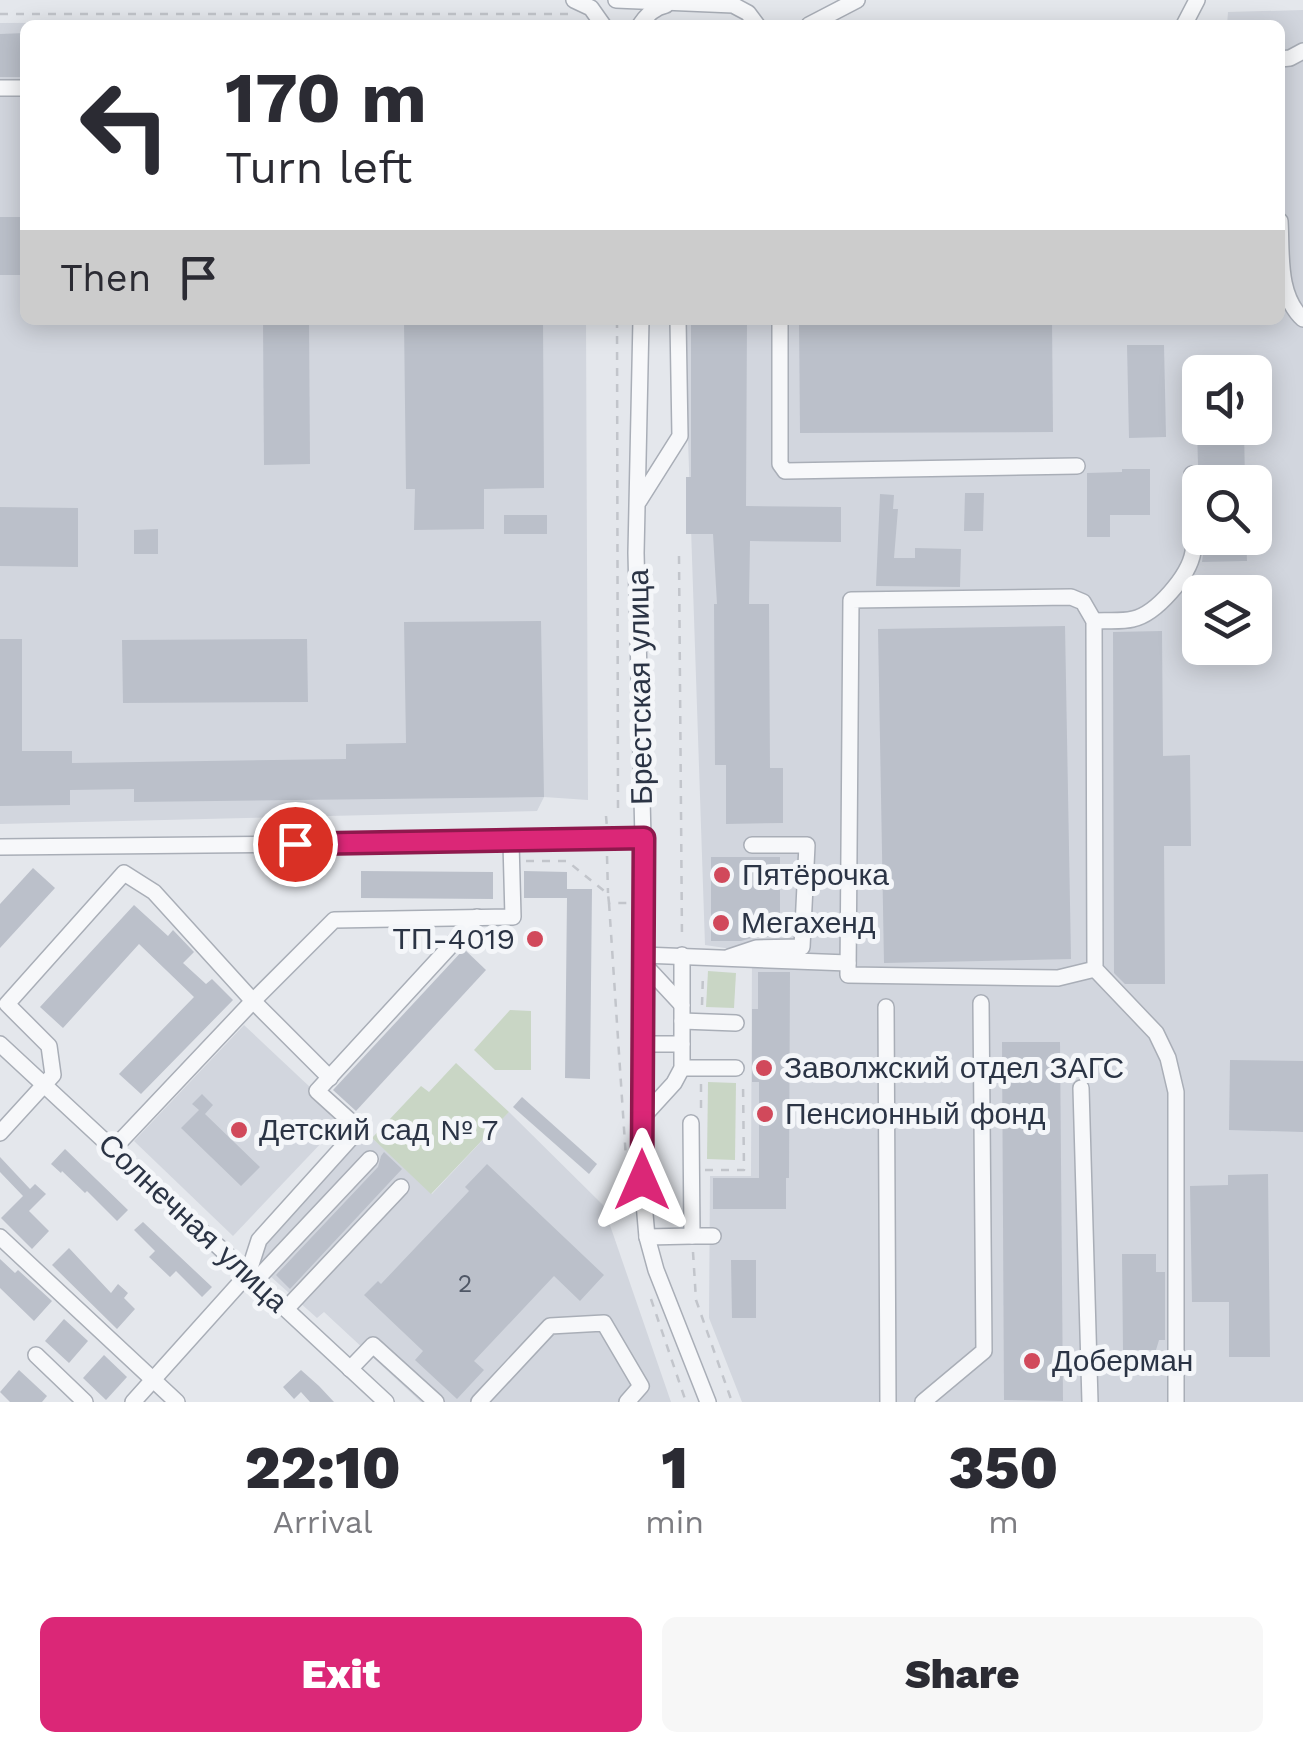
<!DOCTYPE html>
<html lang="en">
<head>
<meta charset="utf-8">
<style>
	:root { --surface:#fff; --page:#f7f7f7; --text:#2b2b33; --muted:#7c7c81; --accent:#db2777 }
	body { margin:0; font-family:"Work Sans",sans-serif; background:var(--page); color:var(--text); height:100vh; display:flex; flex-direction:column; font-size:38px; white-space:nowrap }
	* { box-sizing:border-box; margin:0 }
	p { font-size:32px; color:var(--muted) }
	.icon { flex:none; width:55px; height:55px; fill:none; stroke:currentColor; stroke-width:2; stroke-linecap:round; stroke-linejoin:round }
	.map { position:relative; height:1402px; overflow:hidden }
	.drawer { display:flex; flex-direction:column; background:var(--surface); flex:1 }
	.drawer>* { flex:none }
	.top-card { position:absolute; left:20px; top:20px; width:1265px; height:305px; border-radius:15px; box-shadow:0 5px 25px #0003; background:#fff; color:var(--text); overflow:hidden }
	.tools { position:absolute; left:1182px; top:355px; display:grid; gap:20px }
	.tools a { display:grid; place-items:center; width:90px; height:90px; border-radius:15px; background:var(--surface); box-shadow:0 5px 25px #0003; font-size:50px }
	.pin { position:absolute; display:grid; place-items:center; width:85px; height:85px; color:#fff; margin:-42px; border:5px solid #fff; border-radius:50%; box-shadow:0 2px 10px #0007 }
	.me { position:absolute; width:110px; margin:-55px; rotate:0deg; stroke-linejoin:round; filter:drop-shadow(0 0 8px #0008) }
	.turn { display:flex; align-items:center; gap:35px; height:210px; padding:0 40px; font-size:45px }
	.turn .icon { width:130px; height:130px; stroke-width:2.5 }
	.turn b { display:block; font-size:70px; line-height:85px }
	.then { display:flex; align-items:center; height:95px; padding:0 40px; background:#0003; gap:20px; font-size:38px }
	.eta { display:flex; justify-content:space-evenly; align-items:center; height:170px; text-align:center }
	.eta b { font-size:60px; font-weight:800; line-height:70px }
	.primary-button { display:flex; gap:20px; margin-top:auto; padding:20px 40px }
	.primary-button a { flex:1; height:115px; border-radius:15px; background:var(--accent); color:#fff; font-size:40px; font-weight:800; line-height:115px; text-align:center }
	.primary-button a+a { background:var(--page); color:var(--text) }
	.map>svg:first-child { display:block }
</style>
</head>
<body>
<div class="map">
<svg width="1303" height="1402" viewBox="0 0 1303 1402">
	<rect width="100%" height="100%" fill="#e4e7ec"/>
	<!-- built -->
	<g fill="#d2d6de" fill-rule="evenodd">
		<path d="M 1303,10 L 1303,1402 L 742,1402 L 709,1318 L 710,1176 L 751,1176 L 752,952 L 705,945 L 684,320 L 1280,320 L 1280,25 L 1227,25 L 1228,12 ZM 1200,372 L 1255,372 L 1255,428 L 1200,428 ZM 1200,482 L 1255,482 L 1255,538 L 1200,538 ZM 1200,592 L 1255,592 L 1255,648 L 1200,648 Z"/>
		<path d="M 587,20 L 587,25 L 25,25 L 25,320 L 586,320 L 588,800 L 544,797 L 537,811 L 0,824 L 0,23 Z"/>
		<path d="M 244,1025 L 344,1119 L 233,1236 L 134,1141 Z"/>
		<path d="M 509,1112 L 603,1205 L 671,1402 L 421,1402 L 324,1312 L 317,1318 L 260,1267 L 265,1241 L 362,1139 L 372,1138 L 432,1194 Z"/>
	</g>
	<!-- green -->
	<g fill="#c9d6c5">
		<path d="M 708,971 L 736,973 L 734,1008 L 706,1007 Z"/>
		<path d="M 510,1010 L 531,1011 L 531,1070 L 495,1070 L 474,1050 Z"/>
		<path d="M 456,1063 L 509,1112 L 431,1194 L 372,1138 L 421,1086 L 429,1092 Z"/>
		<path d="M 708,1082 L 736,1083 L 735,1160 L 707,1159 Z"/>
	</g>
	<!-- building -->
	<g fill="#bbc0ca">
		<path d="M 25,33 L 25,77 L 0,77 L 0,34 Z"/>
		<rect x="0" y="217" width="25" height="58"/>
		<path d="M 263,320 L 309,320 L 310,464 L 264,465 Z"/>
		<path d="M 543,320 L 544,488 L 484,489 L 484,529 L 414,530 L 415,489 L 406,489 L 404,321 Z"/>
		<path d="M 691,320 L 747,320 L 746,506 L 841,507 L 841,542 L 750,541 L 749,604 L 769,604 L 770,768 L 783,768 L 783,823 L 726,824 L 726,765 L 715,765 L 714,604 L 717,604 L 713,534 L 686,534 L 686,477 L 691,477 Z"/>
		<path d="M 799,320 L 1052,320 L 1053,432 L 800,433 Z"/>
		<path d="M 1127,345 L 1164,345 L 1166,437 L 1129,438 Z"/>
		<path d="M 1244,428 L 1245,482 L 1203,482 L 1202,469 L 1198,465 L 1197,429 Z"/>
		<path d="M 1122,469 L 1150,469 L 1150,515 L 1110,515 L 1110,537 L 1087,537 L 1087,473 L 1122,472 Z"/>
		<path d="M 965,493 L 984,493 L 983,531 L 964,531 Z"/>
		<path d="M 880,494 L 894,495 L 893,509 L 898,509 L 894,558 L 915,558 L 915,548 L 961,549 L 960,587 L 876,586 Z"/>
		<path d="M 0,507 L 78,508 L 78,567 L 0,566 Z"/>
		<rect x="504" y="515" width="43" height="19"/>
		<path d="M 158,529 L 158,554 L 134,554 L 134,530 Z"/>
		<path d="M 1205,538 L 1246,538 L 1247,561 L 1202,562 Z"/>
		<path d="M 541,621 L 544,797 L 134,802 L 134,789 L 70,790 L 70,805 L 0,806 L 0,639 L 22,639 L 22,751 L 72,751 L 72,763 L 346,759 L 346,744 L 406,743 L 404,622 Z"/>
		<path d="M 1065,626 L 1071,959 L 884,963 L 878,629 Z"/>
		<path d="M 1162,631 L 1163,756 L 1190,755 L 1191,846 L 1164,846 L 1165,984 L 1125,984 L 1114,973 L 1113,632 Z"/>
		<path d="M 307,639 L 308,702 L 123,703 L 122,640 Z"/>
		<path d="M 711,857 L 780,857 L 780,936 L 755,937 L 741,941 L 711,941 Z"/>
		<path d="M 33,868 L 55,888 L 0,948 L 0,904 Z"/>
		<path d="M 361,871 L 493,872 L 493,899 L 361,898 Z"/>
		<path d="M 524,871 L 567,872 L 567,889 L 592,889 L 590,1079 L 565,1078 L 567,898 L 524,898 Z"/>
		<path d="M 134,905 L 168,936 L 173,930 L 194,952 L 183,963 L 206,984 L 212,979 L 233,1000 L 141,1094 L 119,1074 L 194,997 L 139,944 L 63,1028 L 40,1007 Z"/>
		<path d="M 464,949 L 486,970 L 356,1111 L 333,1090 Z"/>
		<path d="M 758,972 L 790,972 L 789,1178 L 786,1178 L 786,1209 L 713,1209 L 713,1178 L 759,1178 L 759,1082 L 752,1082 L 752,1009 L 758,1009 Z"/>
		<path d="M 1002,1042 L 1060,1042 L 1063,1401 L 1004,1400 Z"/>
		<path d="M 1230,1060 L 1303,1061 L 1303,1132 L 1229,1130 Z"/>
		<path d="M 202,1094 L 213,1105 L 205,1114 L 260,1167 L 241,1186 L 181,1128 L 199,1110 L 192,1104 Z"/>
		<path d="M 522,1097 L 597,1164 L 589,1174 L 513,1107 Z"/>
		<path d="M 65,1149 L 128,1210 L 117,1221 L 87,1191 L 85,1193 L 62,1171 L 61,1173 L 51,1164 Z"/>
		<path d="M 384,1152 L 402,1169 L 290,1289 L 276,1275 L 378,1167 L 381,1156 Z"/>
		<path d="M 0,1157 L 30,1189 L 35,1184 L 46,1194 L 29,1211 L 49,1231 L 32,1249 L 1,1218 L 23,1196 L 0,1172 Z"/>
		<path d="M 487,1164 L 604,1275 L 580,1301 L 554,1276 L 474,1361 L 484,1370 L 457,1399 L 415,1360 L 423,1351 L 364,1295 L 378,1281 L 381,1284 L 469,1191 L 465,1187 Z"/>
		<path d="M 1268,1174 L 1270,1357 L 1229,1357 L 1229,1302 L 1192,1302 L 1190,1186 L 1228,1185 L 1228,1175 Z"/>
		<path d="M 143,1222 L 212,1287 L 202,1297 L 176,1271 L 170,1277 L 149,1257 L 155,1251 L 134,1230 Z"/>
		<path d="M 69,1248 L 111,1293 L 118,1284 L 128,1293 L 124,1298 L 135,1309 L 117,1329 L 52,1265 Z"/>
		<path d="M 1122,1254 L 1156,1254 L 1156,1272 L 1165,1272 L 1165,1340 L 1159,1340 L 1156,1350 L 1123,1350 Z"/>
		<path d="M 0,1259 L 15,1273 L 18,1270 L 52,1301 L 34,1321 L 0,1288 Z"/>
		<path d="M 731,1260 L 756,1260 L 756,1318 L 732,1318 Z"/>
		<path d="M 64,1319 L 88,1341 L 69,1363 L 45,1341 Z"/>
		<path d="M 104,1355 L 127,1377 L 106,1400 L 83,1378 Z"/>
		<path d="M 19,1370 L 47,1396 L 42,1402 L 10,1402 L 0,1392 Z"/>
		<path d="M 301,1370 L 319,1386 L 334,1402 L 310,1402 L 301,1392 L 294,1399 L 283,1387 Z"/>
	</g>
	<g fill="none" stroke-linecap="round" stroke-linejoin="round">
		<defs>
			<g id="minor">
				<path d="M 574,0 L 591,8 L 603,25"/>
				<path d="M 616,0 L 733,5 L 748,13 L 757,25"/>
				<path d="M 640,25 C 646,16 654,7 666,5"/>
				<path d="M 809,25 L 857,0"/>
				<path d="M 1184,25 L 1197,0"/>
				<path d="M 1280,59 L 1290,58 L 1303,51"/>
				<path d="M 0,88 L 25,88"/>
				<path d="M 1280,221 C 1282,253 1277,295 1303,319"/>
				<path d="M 641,320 L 636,553 L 643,839 L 642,1180 L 647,1237 L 656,1270 L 708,1402"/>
				<path d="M 780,320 L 780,464 L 785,471 L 1077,466"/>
				<path d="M 639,501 L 680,436 L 678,320"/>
				<path d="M 1094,621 C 1106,620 1121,622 1133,619 C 1156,614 1189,576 1193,552 C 1196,533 1192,496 1192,474"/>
				<path d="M 0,847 L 511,842 L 643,839"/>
				<path d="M 643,955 L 848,963"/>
				<path d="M 729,957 L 756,948 L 802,947 L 807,845 L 752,845"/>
				<path d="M 643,963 L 682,1005"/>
				<path d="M 1095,969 L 1094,621 L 1083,602 L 1071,597 L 851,600 L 848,975 L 1058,978 L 1095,969 L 1156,1033 L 1168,1058 L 1176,1092 L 1176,1402"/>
				<path d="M 886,1007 L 888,1402"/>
				<path d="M 682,1021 L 736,1023"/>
				<path d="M 0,1044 L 386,1402"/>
				<path d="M 642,1044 L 682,1044"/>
				<path d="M 682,1068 L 736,1068"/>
				<path d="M 1081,1088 L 1090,1402"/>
				<path d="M 642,1118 L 674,1083 L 682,1068 L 682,955"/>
				<path d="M 0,1133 L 53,1075 L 49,1046 L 7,1004 L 124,873 L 154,892 L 253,1001 L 330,1078"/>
				<path d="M 113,1149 L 253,1001 L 334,920 L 513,917 L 511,842"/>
				<path d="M 692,1236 L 713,1236"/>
				<path d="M 0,1237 L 177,1402"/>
				<path d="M 647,1237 L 692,1236 L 691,1123"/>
				<path d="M 255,1281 L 370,1159"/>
				<path d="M 286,1309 L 401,1187"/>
				<path d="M 36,1355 L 85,1402"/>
				<path d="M 350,1369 L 373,1345 L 436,1402"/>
				<path d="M 133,1402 L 248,1274 L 259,1240 L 359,1129 L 317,1091 L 477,917"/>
				<path d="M 479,1402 L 550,1326 L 604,1323 L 641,1386 L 627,1402"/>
				<path d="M 923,1402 L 984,1351 L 981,1003"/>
			</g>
		</defs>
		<!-- minor casing -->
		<use href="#minor" stroke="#a9aeb7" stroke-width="18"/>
		<!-- path -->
		<g stroke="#c2c5cb" stroke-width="2.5" stroke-dasharray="8 8" stroke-linecap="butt">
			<path d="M 0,14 L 568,14"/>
			<path d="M 617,320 L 618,815"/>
			<path d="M 679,556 L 682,939"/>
			<path d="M 606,816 L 607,828"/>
			<path d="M 607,856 L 608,893"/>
			<path d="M 526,861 L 567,861 L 608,894 L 609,903 L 628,903"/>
			<path d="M 609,903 L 630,1219"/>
			<path d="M 702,1005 L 703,973"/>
			<path d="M 701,1084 L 701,1111"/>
			<path d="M 705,1170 L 744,1170 L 743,1082"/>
			<path d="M 693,1252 L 696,1300 L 732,1402"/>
			<path d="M 651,1299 L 686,1402"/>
		</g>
		<!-- minor -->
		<use href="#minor" stroke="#f7f8fa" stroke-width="15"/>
	</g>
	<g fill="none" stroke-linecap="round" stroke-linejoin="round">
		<defs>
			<path id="route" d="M 295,844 L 644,838 L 642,1180"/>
		</defs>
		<!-- route casing -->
		<use href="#route" stroke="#8e194d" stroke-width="25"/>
		<!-- route -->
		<use href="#route" stroke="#db2777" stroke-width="18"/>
	</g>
	<!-- markers -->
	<g fill="#d1495b" stroke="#f4f6f9" stroke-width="4">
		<circle cx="722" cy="875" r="10"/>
		<circle cx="721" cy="923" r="10"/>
		<circle cx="535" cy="939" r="10"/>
		<circle cx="764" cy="1068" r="10"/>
		<circle cx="765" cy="1114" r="10"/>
		<circle cx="239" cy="1130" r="10"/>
		<circle cx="1032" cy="1361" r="10"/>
	</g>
	<g text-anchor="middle" stroke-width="10" stroke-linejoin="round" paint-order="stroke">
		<!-- number labels -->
		<g font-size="25" fill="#4f5766">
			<text x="465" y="1292">2</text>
		</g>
		<!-- street labels -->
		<g font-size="30" fill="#2b3445" stroke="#f4f6f9">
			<text transform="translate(640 687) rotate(-91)" y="10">Брестская улица</text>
			<text transform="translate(193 1223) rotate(43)" y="10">Солнечная улица</text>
		</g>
		<!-- poi labels -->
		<g font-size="30" fill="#2b3445" stroke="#f4f6f9" text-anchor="start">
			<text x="742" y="885">Пятёрочка</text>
			<text x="741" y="933">Мегахенд</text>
			<text x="515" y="949" text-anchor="end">ТП-4019</text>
			<text x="784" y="1078">Заволжский отдел ЗАГС</text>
			<text x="785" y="1124">Пенсионный фонд</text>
			<text x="259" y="1140">Детский сад № 7</text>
			<text x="1052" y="1371">Доберман</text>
		</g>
	</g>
</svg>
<div class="tools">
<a><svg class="icon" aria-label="sound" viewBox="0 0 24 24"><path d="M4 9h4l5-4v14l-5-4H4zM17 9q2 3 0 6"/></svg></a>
<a><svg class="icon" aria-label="search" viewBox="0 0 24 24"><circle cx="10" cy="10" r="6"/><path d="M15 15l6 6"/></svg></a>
<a><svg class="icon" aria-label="layers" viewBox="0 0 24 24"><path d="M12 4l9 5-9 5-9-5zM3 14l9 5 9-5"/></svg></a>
</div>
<div class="pin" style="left:295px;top:844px;background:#d93025"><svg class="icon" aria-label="arrive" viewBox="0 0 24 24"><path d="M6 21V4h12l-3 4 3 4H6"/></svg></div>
<svg class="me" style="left:642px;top:1180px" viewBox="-20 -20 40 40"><path d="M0-17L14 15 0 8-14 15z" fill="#db2777" stroke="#fff" stroke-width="4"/></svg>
<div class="top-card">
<div class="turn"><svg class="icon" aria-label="left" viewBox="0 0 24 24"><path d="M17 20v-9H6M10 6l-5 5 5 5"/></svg><div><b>170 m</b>Turn left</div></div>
<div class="then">Then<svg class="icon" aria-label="arrive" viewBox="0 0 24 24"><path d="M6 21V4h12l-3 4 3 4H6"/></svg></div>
</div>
</div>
<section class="drawer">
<div class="eta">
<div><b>22:10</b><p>Arrival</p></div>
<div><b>1</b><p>min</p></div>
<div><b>350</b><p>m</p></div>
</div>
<div class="primary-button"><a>Exit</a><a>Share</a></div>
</section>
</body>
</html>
